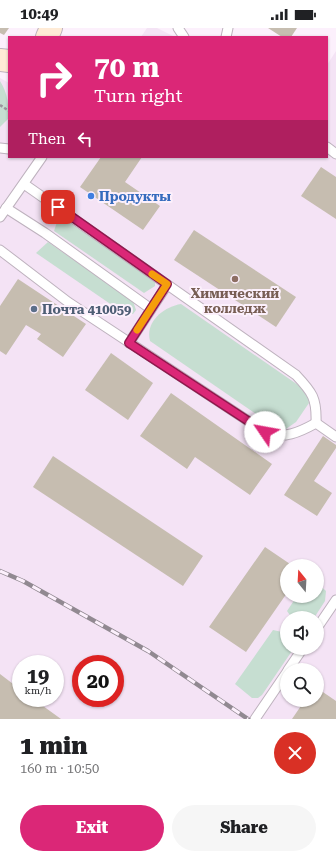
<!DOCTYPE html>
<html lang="en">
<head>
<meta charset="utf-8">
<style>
	:root { --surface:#fff; --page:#f6f6f6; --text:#202124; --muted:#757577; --accent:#db2777 }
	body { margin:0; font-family:"Roboto Serif",serif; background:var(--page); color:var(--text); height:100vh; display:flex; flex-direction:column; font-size:15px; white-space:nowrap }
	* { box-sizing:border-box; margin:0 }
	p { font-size:13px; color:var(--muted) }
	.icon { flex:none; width:22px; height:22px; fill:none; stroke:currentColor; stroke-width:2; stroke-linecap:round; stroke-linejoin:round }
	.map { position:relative; height:691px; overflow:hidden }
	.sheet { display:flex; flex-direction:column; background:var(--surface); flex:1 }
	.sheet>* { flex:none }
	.banner { position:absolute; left:8px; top:8px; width:320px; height:122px; border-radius:0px; box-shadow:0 1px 3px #0004; background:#db2777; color:#fff; overflow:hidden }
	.needle { width:26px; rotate:342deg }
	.buttons { position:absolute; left:280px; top:531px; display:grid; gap:8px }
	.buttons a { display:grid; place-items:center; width:44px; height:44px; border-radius:50%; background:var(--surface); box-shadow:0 1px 3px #0004; font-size:20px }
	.speed { position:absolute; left:12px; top:627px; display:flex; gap:8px; font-size:20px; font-weight:700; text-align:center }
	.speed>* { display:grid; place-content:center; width:52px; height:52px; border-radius:50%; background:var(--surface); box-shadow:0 1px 3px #0004; line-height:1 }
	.speed small { font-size:10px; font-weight:400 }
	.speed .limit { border:6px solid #d22; background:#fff; color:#111 }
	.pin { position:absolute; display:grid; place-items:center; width:34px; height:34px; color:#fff; margin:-17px; border-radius:8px; box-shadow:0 2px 6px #0006 }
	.me { position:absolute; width:44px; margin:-22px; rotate:303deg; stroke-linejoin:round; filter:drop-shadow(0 0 3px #0008) }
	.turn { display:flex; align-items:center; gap:14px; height:84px; padding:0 20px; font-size:18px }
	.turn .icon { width:52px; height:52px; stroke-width:2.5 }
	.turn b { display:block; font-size:28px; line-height:34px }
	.then { display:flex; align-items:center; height:38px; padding:0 20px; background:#0003; gap:8px; font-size:15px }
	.round { display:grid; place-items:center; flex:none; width:42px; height:42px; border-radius:21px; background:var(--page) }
	.head { display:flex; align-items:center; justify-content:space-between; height:68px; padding:0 20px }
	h1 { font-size:24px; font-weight:800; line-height:30px }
	.primary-button { display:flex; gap:8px; margin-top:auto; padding:8px 20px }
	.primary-button a { flex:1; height:46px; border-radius:24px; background:var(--accent); color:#fff; font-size:16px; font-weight:800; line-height:46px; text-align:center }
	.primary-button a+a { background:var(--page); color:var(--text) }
	.status { display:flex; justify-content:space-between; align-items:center; height:28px; padding:0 20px; background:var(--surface); direction:ltr }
	.status svg { height:11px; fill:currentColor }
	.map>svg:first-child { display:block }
</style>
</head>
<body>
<div class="status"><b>10:49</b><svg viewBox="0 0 49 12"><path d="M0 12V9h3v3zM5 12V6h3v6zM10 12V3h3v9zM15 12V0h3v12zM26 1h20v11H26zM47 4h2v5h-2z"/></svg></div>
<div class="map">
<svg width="336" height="691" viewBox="0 0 336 691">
	<rect width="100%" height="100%" fill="#fcf0fc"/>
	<!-- built -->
	<g fill="#f4e3f5" fill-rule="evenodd">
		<path d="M 147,0 L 157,0 L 175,9 L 141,9 Z"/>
		<path d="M 336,23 L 336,691 L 0,691 L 0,50 L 9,55 L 9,129 L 327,129 L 327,37 ZM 287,538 L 317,538 L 317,568 L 287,568 ZM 287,590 L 317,590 L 317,620 L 287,620 ZM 21,636 L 55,636 L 55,670 L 21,670 ZM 81,636 L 115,636 L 115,670 L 81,670 ZM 287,642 L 317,642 L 317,672 L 287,672 Z"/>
	</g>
	<!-- green -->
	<g fill="#c6ded1">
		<path d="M 0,53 C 8,66 9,77 8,91 L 0,99 Z"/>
		<path d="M 59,188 L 155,252 L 155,258 L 144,265 L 54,203 Z"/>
		<path d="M 48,214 L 133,273 L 136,282 L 133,286 L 125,286 L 36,225 Z"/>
		<path d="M 181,276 L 301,359 L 308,369 L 309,375 L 296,394 L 286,401 L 275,399 L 150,313 C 145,294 163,279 181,276 Z"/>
		<path d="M 317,555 L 326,563 L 325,573 L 314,590 L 292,590 L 287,583 L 297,568 L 317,568 Z"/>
		<path d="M 273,602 L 287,605 L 287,620 L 294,620 L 262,667 L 258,670 L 252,670 L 235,656 Z"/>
	</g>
	<!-- building -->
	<g fill="#c6bdb0">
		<path d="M 0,0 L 9,0 L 4,7 L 0,5 Z"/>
		<path d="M 268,0 L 297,0 L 291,9 L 282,9 Z"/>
		<path d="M 101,129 L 142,129 L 125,154 L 160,178 L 143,202 L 80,159 Z"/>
		<path d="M 321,139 L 336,149 L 336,191 L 301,168 Z"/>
		<path d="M 194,202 L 296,269 L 276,299 L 174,232 Z"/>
		<path d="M 18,251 L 86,296 L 63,329 L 37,311 L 41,306 L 26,297 L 6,327 L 0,323 L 0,278 Z"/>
		<path d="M 111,325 L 153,355 L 128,392 L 85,362 Z"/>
		<path d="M 171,365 L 272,436 L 250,467 L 195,429 L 187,441 L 140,408 Z"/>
		<path d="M 323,408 L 336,417 L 336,420 L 314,453 L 332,465 L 317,488 L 284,467 Z"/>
		<path d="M 53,428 L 203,528 L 183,558 L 33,459 Z"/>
		<path d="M 265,519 L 293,538 L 287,538 L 287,565 L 246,624 L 209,599 Z"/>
		<path d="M 0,646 L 21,662 L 21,670 L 32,670 L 61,691 L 0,691 Z"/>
		<path d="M 317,660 L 336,673 L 336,691 L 292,691 L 305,672 L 317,672 Z"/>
	</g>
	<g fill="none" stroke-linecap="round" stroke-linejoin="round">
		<defs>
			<g id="lane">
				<path d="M 178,0 L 184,9"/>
				<path d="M 226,9 L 228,0"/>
				<path d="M 327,119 L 336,126"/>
				<path d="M 0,120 L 9,121"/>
				<path d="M 24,156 L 296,347 C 312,364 317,370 316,395"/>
				<path d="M 6,180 L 45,205 L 151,281"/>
				<path d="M 0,189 L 42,129"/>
				<path d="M 0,222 L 68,274 L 265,404 C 283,412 300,404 316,395"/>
				<path d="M 129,315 L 167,257"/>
				<path d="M 316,395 L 336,409"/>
				<path d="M 317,600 L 336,572"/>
				<path d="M 288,642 L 303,620"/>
				<path d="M 255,691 L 287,644"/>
			</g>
			<g id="secondary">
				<path d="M 47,9 L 51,0"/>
				<path d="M 0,32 L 9,33"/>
			</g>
		</defs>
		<!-- lane casing -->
		<use href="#lane" stroke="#beb2be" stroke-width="11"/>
		<!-- secondary casing -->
		<use href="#secondary" stroke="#beb2be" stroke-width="24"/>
		<!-- path -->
		<path stroke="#9b939b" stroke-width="2.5" stroke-dasharray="3 2" stroke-linecap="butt" d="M 0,77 L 9,83"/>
		<!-- lane -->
		<use href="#lane" stroke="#fff" stroke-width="9"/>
		<!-- secondary -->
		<use href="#secondary" stroke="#ffebd6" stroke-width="22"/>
		<defs>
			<path id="rail" d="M 0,543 L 23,553 L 148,623 L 248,691"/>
		</defs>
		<!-- rail casing -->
		<use href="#rail" stroke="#918991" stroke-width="4.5"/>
		<!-- rail -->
		<use href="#rail" stroke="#fcf0fc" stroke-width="3" stroke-dasharray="9" stroke-linecap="butt"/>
	</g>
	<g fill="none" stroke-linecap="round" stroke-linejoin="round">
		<defs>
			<path id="route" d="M 58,179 L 167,256 L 129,315 L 265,404"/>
		</defs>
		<!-- route casing -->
		<use href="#route" stroke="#8e194d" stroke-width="10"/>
		<!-- route -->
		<use href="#route" stroke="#db2777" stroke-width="7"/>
		<!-- slow -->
		<path stroke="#f59e0b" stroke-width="7" d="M 137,302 L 167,256 L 152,246"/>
	</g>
	<!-- markers -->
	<circle fill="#3f7fe0" stroke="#fcf0fc" stroke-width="1.5" cx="91" cy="168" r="4"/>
	<circle fill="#8d6e63" stroke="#fcf0fc" stroke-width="1.5" cx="235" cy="251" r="4"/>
	<circle fill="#5c6f8a" stroke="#fcf0fc" stroke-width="1.5" cx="34" cy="281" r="4"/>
	<g text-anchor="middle" stroke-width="4" stroke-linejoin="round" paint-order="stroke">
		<!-- shop labels -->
		<g font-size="13" font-weight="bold" fill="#366cbe" stroke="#fcf0fc" text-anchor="start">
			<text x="99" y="173">Продукты</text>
		</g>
		<!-- education labels -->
		<g font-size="13" font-weight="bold" fill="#785e54" stroke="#fcf0fc">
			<text x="235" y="270">Химический<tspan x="235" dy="15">колледж</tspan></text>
		</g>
		<!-- service labels -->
		<g font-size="13" font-weight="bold" fill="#4e5e75" stroke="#fcf0fc" text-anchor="start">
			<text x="42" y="286">Почта 410059</text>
		</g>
	</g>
</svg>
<div class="buttons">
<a><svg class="needle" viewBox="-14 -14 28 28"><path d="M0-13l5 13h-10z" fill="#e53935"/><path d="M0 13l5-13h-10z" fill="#757577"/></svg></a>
<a><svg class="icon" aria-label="sound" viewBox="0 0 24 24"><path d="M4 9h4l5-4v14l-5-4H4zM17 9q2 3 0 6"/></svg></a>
<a><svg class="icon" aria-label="search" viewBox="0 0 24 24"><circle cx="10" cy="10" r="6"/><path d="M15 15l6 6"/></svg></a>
</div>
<div class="speed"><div>19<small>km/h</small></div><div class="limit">20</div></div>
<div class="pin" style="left:58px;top:179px;background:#d93025"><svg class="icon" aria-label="arrive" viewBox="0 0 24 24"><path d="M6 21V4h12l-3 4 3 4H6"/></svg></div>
<svg class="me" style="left:265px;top:404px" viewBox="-20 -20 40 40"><circle r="19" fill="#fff"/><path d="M0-13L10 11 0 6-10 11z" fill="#db2777"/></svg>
<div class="banner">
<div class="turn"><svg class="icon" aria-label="right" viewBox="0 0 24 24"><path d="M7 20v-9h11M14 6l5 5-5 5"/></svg><div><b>70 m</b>Turn right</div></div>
<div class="then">Then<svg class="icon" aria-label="left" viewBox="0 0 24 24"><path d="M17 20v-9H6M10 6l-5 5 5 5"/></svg></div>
</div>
</div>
<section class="sheet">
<div class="head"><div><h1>1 min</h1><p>160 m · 10:50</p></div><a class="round" style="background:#d93025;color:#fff"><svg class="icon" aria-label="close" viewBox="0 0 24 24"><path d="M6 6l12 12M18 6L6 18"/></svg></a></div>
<div class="primary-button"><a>Exit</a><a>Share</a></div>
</section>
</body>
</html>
